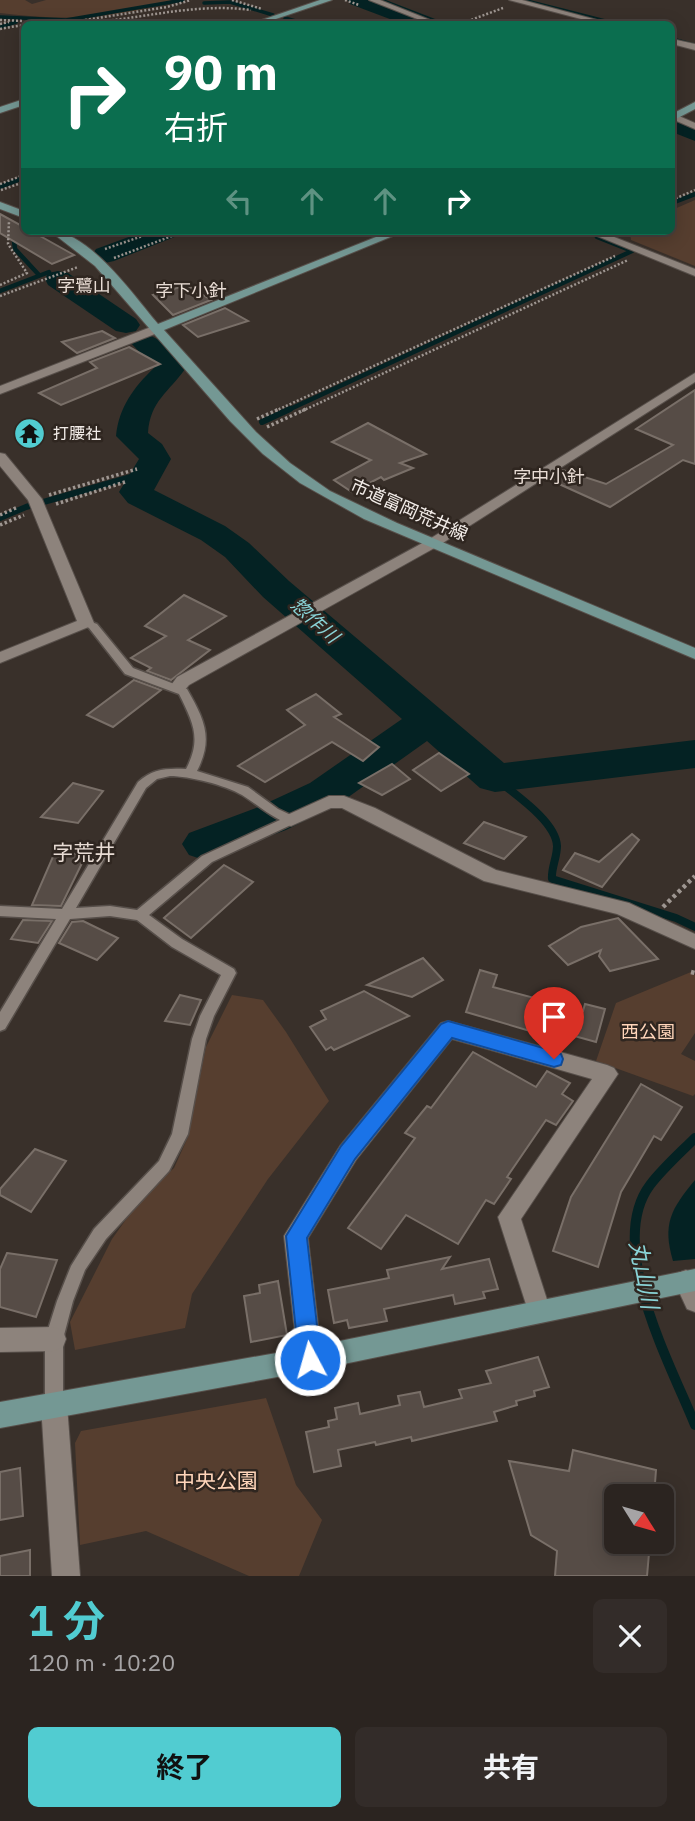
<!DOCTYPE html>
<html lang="ja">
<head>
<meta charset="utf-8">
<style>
	:root { --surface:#2b2420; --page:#332c29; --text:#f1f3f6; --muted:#a6a4a5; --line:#47413e; --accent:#51ccd1 }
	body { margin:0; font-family:"IBM Plex Sans","Noto Sans JP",sans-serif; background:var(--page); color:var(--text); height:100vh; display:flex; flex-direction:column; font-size:26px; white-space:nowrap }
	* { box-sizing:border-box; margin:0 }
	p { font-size:23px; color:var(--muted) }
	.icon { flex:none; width:38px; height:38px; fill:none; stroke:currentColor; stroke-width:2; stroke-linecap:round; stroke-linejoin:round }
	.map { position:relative; height:1576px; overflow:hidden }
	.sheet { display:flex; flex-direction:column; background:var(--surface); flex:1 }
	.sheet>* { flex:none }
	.top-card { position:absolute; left:21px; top:21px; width:654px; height:214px; border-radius:10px; box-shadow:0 4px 18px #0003,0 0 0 2px var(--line); background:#0b6e4f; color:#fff; overflow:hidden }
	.needle { width:46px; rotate:127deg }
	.controls { position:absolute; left:604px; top:1484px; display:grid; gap:14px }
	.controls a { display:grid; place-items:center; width:70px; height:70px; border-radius:10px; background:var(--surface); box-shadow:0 4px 18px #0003,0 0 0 2px var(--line); font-size:35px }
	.pin { position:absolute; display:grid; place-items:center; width:60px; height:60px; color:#fff; margin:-72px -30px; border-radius:50% 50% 50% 0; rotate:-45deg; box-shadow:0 0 7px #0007 }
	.pin .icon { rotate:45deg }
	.me { position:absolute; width:77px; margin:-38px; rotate:354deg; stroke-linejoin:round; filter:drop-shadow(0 0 5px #0008) }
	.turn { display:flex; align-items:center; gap:24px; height:147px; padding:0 28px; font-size:32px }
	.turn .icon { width:91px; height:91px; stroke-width:2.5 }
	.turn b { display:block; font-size:49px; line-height:60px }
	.lanes { display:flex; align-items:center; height:66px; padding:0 28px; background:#0003; justify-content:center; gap:35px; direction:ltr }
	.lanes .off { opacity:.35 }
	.round { display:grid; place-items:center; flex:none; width:74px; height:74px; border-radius:10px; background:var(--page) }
	.headline { display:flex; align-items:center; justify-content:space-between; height:119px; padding:0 28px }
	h1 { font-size:42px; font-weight:700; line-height:52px; color:var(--accent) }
	.action { display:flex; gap:14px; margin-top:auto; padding:14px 28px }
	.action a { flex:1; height:80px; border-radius:10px; background:var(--accent); color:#111; font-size:28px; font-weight:700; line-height:80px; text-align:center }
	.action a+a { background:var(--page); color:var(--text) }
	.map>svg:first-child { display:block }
</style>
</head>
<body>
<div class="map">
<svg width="695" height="1576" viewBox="0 0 695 1576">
	<rect width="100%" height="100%" fill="#39302a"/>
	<!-- green -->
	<g fill="#563e2f">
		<path d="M 0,0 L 25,0 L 32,4 L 46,0 L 172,0 C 119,21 55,20 0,13 Z"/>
		<path d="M 695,200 L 695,266 L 631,240 L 630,232 L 632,231 L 672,231 L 672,210 Z"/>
		<path d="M 691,972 L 695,975 L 695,1033 L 681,1054 L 695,1061 L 695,1094 L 693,1096 L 596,1061 L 616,1003 Z"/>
		<path d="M 232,995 L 263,1000 L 286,1032 L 329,1101 L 268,1179 L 192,1294 L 185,1328 L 75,1350 L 70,1322 L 112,1239 L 142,1197 L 174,1168 L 188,1137 L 206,1047 Z"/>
		<path d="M 266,1398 L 296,1485 L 322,1520 L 299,1576 L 249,1576 L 146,1531 L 80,1545 L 75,1443 L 81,1431 Z"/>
	</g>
	<!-- water -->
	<path fill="#042223" d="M 695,1180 L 695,1259 L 673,1261 C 662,1224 671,1209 695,1180 Z"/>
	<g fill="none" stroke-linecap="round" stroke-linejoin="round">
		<!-- stream-far4 -->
		<g stroke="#042223" stroke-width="3.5">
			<path d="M 381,0 L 443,24"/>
			<path d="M 523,0 L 617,24"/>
			<path d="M 204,3 L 230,2 L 273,15"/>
			<path d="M 0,17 L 66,20 L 183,0"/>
			<path d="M 285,18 L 306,24"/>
			<path d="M 0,27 L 16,22"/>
			<path d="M 672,39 L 695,45"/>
			<path d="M 18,180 L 24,178"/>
		</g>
		<!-- stream-far3 -->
		<g stroke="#042223" stroke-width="4.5">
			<path d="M 0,187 L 23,178"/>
			<path d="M 672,203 L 695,194"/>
			<path d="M 13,233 L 15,249 L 39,275"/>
			<path d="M 0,291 L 49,272"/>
			<path d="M 286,411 L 632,251 L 597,237 L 614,231"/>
		</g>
		<!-- stream-far2 -->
		<g stroke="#042223" stroke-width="6">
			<path d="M 262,422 L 290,409"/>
			<path d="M 0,518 L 26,507 L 131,477"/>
		</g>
		<!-- stream-far1 -->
		<path stroke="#042223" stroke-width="8" d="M 495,778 C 513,793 556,821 557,846 C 557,858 551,868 552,879 L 676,918 L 695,927"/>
		<!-- stream -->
		<path stroke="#042223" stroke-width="10" d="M 695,1138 C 680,1153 663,1168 650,1185 C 605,1245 671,1365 695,1425"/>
		<!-- river -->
		<g fill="#042223" fill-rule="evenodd">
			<path d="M 348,0 L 374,0 L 426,20 L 429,24 L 403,24 L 350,4 Z"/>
			<path d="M 672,117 L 695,126 L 695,141 L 672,132 Z"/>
			<path d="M 145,231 L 181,231 L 177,236 L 114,261 L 105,263 L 96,261 L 92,255 L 96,249 Z"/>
			<path d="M 58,271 L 68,273 L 136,319 L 140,325 L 136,331 L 126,333 L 116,331 L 48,285 L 45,279 L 48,273 Z"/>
			<path d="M 145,334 C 163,339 176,353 185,369 C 169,392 150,401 148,433 L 162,444 L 171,459 L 154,490 L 225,526 L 249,543 L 289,581 L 504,763 L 695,740 L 695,768 L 495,792 L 480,788 L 427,741 L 340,803 L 286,830 L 204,860 L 189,855 L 182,844 L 189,833 L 256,808 L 310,783 L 402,719 L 263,597 L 225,557 L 201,540 L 128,503 L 119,492 L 139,459 L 116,436 C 119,407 134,387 154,368 L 131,343 L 135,337 Z"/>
		</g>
	</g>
	<!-- building -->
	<g fill="#564c46" stroke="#796f68" stroke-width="2">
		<path d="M 0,214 L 24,227 L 24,231 L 31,231 L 74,255 L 52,264 L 0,233 Z"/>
		<path d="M 187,285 L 211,300 L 173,315 L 153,295 Z"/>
		<path d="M 225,308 L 248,321 L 198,337 L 183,325 Z"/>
		<path d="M 102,331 L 115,338 L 77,353 L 62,342 Z"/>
		<path d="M 129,347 L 160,364 L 61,405 L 39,393 L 97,368 L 90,362 Z"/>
		<path d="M 695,390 L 695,464 L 683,460 L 610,507 L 548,479 L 563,470 L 606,484 L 673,445 L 636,429 Z"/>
		<path d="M 368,423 L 426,454 L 400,463 L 413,468 L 384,480 L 381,477 L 352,492 L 334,480 L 371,460 L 332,442 Z"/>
		<path d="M 184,595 L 226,616 L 188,640 L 210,650 L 171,680 L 147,671 L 151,668 L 131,658 L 166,636 L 145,626 Z"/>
		<path d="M 134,680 L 161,690 L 113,727 L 87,715 Z"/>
		<path d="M 316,694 L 341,714 L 334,717 L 379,747 L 363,761 L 332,742 L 265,782 L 238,766 L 305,725 L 287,710 Z"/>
		<path d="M 439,753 L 469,774 L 441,791 L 413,770 Z"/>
		<path d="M 392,764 L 410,779 L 382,795 L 359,783 Z"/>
		<path d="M 73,783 L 103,791 L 78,823 L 41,817 Z"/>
		<path d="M 484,822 L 526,837 L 504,859 L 464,843 Z"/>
		<path d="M 632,834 L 639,840 L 602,887 L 563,870 L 575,853 L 599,862 Z"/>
		<path d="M 55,852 L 86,855 L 61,906 L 32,905 Z"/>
		<path d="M 224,865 L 253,882 L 191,938 L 164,918 Z"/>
		<path d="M 618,918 L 658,959 L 610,971 L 599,956 L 601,950 L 568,965 L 549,946 L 581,927 Z"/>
		<path d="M 23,920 L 52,921 L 38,943 L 11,939 Z"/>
		<path d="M 83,921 L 118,938 L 97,960 L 59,943 L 72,922 Z"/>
		<path d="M 423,958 L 443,980 L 412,997 L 367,985 Z"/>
		<path d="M 480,970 L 497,975 L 493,987 L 583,1011 L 585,1004 L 605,1009 L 596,1042 L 542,1027 L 540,1034 L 466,1012 Z"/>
		<path d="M 364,991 L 409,1016 L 334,1050 L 331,1047 L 326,1050 L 310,1027 L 326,1019 L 321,1011 Z"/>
		<path d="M 180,995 L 201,1000 L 190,1025 L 165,1021 Z"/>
		<path d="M 473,1052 L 536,1087 L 547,1071 L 570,1083 L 562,1094 L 573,1101 L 556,1125 L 546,1120 L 507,1177 L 511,1179 L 494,1204 L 486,1200 L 458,1244 L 406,1215 L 381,1249 L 348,1228 L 415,1138 L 405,1133 L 427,1106 L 431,1108 Z"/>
		<path d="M 641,1084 L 682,1107 L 661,1140 L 654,1136 L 621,1192 L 598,1267 L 553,1251 L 571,1197 Z"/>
		<path d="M 35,1149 L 66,1161 L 31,1212 L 0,1195 L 0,1189 Z"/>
		<path d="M 7,1253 L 57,1260 L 36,1317 L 0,1307 L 0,1269 Z"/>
		<path d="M 450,1257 L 442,1269 L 489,1259 L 498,1289 L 483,1292 L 485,1298 L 455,1304 L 453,1295 L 384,1309 L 387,1321 L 349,1328 L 347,1320 L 334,1323 L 328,1290 L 389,1278 L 387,1270 Z"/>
		<path d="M 278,1281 L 287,1335 L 251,1342 L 244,1296 L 260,1293 L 259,1285 Z"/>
		<path d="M 538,1357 L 549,1387 L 534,1391 L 535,1396 L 516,1401 L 517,1405 L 494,1412 L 497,1421 L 412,1441 L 411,1437 L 376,1445 L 375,1442 L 338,1450 L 341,1466 L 314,1472 L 306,1432 L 329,1427 L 328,1421 L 337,1419 L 335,1408 L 358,1403 L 360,1414 L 400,1405 L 398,1396 L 420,1392 L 424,1407 L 462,1398 L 459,1390 L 491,1383 L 486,1371 Z"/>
		<path d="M 573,1450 L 656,1470 L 654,1496 L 616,1496 L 616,1542 L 650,1542 L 647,1576 L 555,1576 L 557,1551 L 531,1535 L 509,1461 L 569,1471 Z"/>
		<path d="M 20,1468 L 23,1516 L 0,1520 L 0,1472 Z"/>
		<path d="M 30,1550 L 30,1576 L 0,1576 L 0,1556 Z"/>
	</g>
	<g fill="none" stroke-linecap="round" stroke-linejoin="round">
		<defs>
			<path id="lane" d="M 86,620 L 97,624 L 133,668 L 187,689 C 204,719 214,738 197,771 L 248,787 L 278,809 L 295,817 L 297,820 L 295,823 L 212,862 L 149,915 L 182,939 L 234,969 L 236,973 L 214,1016 L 206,1039 L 188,1134 L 169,1171 L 106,1239 L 85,1270 L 73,1301 L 63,1339 L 63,1405 L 60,1411 L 54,1414 L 48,1411 L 45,1405 L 45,1339 L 57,1301 L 71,1266 L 94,1229 L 159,1161 L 172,1134 L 192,1039 L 200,1016 L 221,975 L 172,947 L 137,920 L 110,916 L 70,919 L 5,1029 L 0,1031 L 0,1012 L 56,919 L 0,916 L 0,906 L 62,909 L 138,782 C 152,769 167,768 186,769 C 202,739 193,722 179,694 L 125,674 L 89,628 L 81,623 ZM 170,776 C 189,776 225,785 242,795 C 255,803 266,813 280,820 L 202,856 L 137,910 L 110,906 L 76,908 L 146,788 L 157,779 Z"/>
			<g id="street">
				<path d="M 369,0 L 380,0 L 440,24 L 430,24 Z"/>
				<path d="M 509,0 L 522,0 L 612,24 L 600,24 Z"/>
				<path d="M 672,39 L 695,44 L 695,50 L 672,44 Z"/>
				<path d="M 672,113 L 695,123 L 695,129 L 672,119 Z"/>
				<path d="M 585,231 L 599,231 L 695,269 L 695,276 Z"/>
				<path d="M 156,325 L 162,329 L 160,332 L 0,394 L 0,386 Z"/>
				<path d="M 695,373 L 695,382 L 438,546 L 189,685 L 183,692 L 177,693 L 169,688 L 177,677 L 428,540 Z"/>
				<path d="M 0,453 L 5,454 L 42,499 L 94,623 L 91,626 L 0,663 L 0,652 L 77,621 L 28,500 L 0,466 Z"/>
				<path d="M 329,796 L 344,796 L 375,808 L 496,870 L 629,903 L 695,934 L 695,949 L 617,914 L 484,881 L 342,808 L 331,808 L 291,826 L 285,824 L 282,820 L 285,816 Z"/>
				<path d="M 448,1021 L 607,1065 L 614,1068 L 618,1074 L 521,1219 L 551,1312 L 547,1320 L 539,1323 L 531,1320 L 498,1217 L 592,1079 L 452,1039 L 356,1160 L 308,1238 L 322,1359 L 319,1367 L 310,1371 L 301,1367 L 298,1359 L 284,1236 L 340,1146 L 441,1023 Z"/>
				<path d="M 686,1270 L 695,1275 L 695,1312 L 687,1309 L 674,1281 L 678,1273 Z"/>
				<path d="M 54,1327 L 63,1331 L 66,1339 L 63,1347 L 54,1351 L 0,1352 L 0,1328 Z"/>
				<path d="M 54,1392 L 63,1396 L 67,1405 L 80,1576 L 52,1576 L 41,1405 L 45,1396 Z"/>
			</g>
			<g id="secondary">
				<path d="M 320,0 L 332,0 L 261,24 L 250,24 Z"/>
				<path d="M 24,99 L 24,105 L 0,113 L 0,107 Z"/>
				<path d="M 695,102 L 695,109 L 672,121 L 672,114 Z"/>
				<path d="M 0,202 L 24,211 L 24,218 L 0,209 Z"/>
				<path d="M 50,231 C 89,231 134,296 158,324 L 391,231 L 405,231 L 164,330 L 256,432 L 290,463 L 330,491 L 397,523 L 695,648 L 695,659 L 364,519 L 300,483 L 263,454 L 230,421 L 95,266 Z"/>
				<path d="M 695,1269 L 695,1291 L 310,1371 L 0,1428 L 0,1402 L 310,1347 Z"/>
			</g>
		</defs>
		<!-- lane casing -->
		<use href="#lane" stroke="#574f4a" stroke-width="3"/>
		<!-- street casing -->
		<use href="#street" stroke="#574f4a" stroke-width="2"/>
		<!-- secondary casing -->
		<use href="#secondary" stroke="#574f4a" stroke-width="2"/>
		<!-- path-far2 -->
		<g stroke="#9e9691" stroke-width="2.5" stroke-dasharray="2 2" stroke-linecap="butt">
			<path d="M 232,0 L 262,9"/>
			<path d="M 345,0 L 359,5"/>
			<path d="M 0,20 L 24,21"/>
			<path d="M 85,20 L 167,7 L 191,0"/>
			<path d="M 0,24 L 9,22"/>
			<path d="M 460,24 L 503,8"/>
			<path d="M 0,29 C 32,22 64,25 96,22 C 149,17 198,3 251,10"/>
			<path d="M 0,184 L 24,175"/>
			<path d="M 1,190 L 24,182"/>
			<path d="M 672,200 L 695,190"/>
			<path d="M 105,249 L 157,231"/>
			<path d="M 114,258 L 185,231"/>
			<path d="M 0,285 L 27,273 L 8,244 L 9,221"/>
			<path d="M 0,296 L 78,267"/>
			<path d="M 275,411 L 615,256"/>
			<path d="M 302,411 L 628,260"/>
		</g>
		<!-- path-far1 -->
		<g stroke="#9e9691" stroke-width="3.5" stroke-dasharray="2.5 2.5" stroke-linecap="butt">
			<path d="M 257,419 L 279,409"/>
			<path d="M 267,427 L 306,409"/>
			<path d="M 49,495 L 137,469"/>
			<path d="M 56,504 L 125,482"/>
			<path d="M 0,515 L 18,507"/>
			<path d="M 0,525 L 24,515"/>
		</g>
		<!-- path -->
		<g stroke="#9e9691" stroke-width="4.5" stroke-dasharray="3.5 3.5" stroke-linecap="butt">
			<path d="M 663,907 L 695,876"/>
			<path d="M 691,972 L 695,973"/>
		</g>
		<!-- lane -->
		<use href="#lane" fill="#8d837c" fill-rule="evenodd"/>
		<!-- street -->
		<use href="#street" fill="#8d837c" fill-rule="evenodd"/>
		<!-- secondary -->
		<use href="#secondary" fill="#749894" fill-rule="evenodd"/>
	</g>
	<!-- route -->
	<path fill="#1a73e8" stroke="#114b97" stroke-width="2" d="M 448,1021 L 554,1051 L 561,1054 L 563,1059 L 561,1065 L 554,1067 L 452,1038 L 355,1159 L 307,1238 L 321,1360 L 318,1367 L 310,1370 L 302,1367 L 299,1360 L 286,1236 L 341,1146 L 441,1024 Z"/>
	<!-- icons -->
	<defs>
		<symbol id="temple-disc" viewBox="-11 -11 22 22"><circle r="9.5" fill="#51ccd1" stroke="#2f2620"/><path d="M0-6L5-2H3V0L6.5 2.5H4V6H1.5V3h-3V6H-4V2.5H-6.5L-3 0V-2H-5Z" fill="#111"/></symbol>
	</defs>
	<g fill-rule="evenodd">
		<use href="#temple-disc" x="12" y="416" width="35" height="35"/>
	</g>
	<g text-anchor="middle" stroke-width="5" stroke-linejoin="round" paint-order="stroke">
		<!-- far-poi labels -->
		<g font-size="16" fill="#f2ece8" stroke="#2f2620" text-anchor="start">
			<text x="53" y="439">打腰社</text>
		</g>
		<!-- far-quarter labels -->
		<g font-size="18" fill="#e8dcd4" stroke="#2f2620">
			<text x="84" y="292">字鷺山</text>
			<text x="191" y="297">字下小針</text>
			<text x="549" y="483">字中小針</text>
		</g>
		<!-- street labels -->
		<g font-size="18" fill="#f2ece8" stroke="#2f2620">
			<text transform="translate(409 510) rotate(24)" y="6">市道富岡荒井線</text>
		</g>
		<!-- park labels -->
		<g font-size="18" fill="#ffd5ba" stroke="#2f2620">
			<text x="648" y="1038">西公園</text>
		</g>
		<!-- water labels -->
		<g font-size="19" font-style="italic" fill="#89d3d6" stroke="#2f2620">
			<text transform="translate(315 620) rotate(42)" y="7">惣作川</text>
		</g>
		<!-- quarter labels -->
		<g font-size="21" fill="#e8dcd4" stroke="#2f2620">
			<text x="84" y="860">字荒井</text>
		</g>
		<!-- near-park labels -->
		<g font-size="21" fill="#ffd5ba" stroke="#2f2620">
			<text x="216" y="1488">中央公園</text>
		</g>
		<!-- near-water labels -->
		<g font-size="23" font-style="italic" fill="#89d3d6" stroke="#2f2620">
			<text transform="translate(644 1275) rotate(79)" y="8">丸山川</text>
		</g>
	</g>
</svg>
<div class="controls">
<a><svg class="needle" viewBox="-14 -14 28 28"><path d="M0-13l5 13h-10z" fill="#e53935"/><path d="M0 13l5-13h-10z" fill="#a6a4a5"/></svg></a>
</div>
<div class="pin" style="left:554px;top:1059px;background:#d93025"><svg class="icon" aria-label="arrive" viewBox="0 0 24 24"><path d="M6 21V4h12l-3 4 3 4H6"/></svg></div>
<svg class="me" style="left:310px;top:1360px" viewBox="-20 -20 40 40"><circle r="17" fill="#1a73e8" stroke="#fff" stroke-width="3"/><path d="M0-11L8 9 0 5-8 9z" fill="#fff"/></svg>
<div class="top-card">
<div class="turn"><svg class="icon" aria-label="right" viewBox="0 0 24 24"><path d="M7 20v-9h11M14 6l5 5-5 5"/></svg><div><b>90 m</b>右折</div></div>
<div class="lanes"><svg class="icon off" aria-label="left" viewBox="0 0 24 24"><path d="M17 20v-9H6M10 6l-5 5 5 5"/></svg><svg class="icon off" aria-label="ahead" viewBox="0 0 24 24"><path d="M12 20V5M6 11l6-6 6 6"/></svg><svg class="icon off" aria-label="ahead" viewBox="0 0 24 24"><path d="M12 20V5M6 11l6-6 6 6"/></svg><svg class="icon" aria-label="right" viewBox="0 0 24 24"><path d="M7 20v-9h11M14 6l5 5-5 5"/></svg></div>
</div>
</div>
<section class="sheet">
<div class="headline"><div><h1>1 分</h1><p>120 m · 10:20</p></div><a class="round"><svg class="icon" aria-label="close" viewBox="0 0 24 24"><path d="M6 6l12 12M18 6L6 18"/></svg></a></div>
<div class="action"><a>終了</a><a>共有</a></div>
</section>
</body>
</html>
